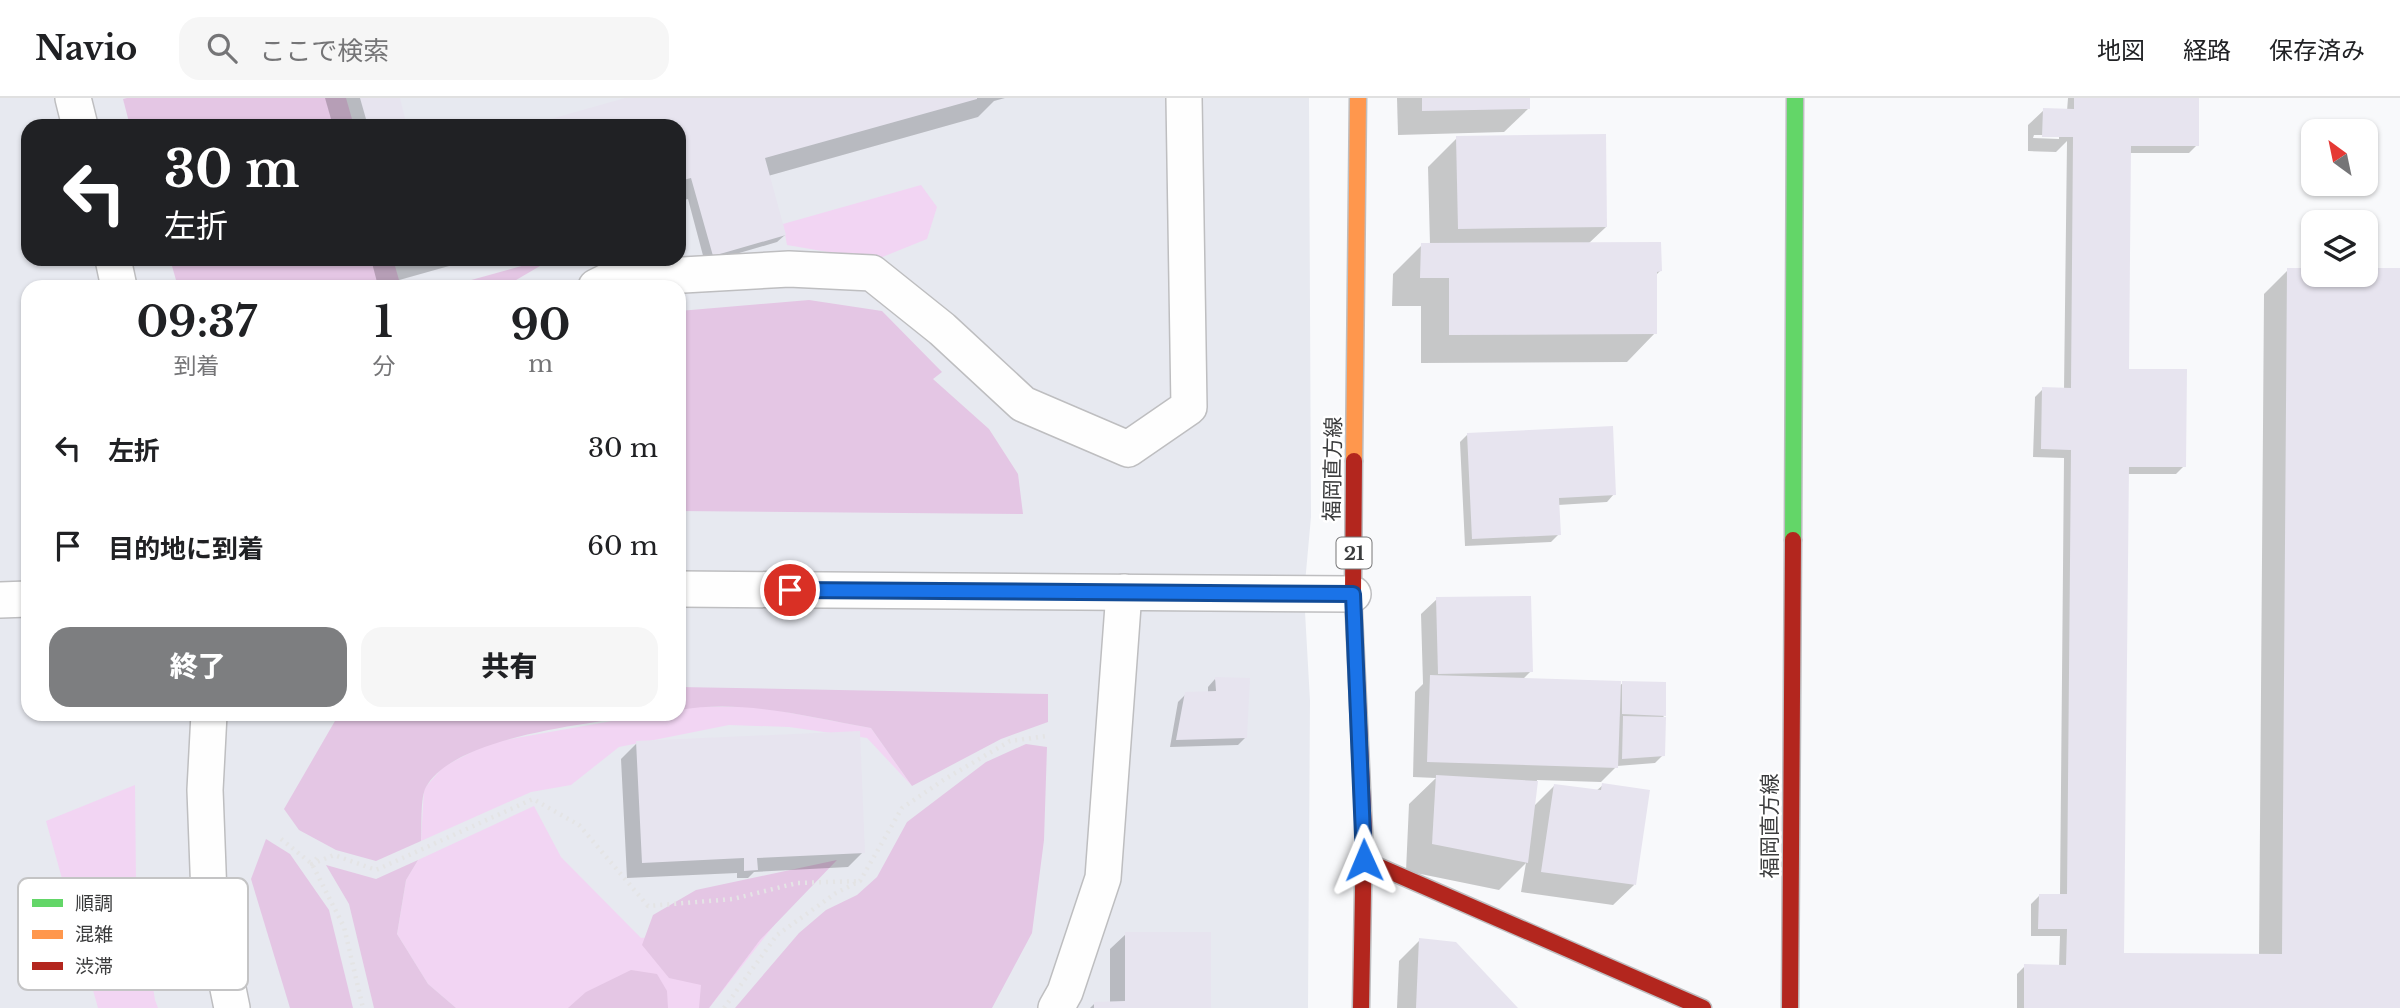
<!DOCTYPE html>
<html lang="ja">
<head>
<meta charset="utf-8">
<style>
	:root { --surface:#fff; --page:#f6f6f6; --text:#202124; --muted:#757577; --line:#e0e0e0; --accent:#7d7e80 }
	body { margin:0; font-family:"Libre Baskerville","Noto Sans JP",serif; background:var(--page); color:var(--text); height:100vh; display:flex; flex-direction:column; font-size:26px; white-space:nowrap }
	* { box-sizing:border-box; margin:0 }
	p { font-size:23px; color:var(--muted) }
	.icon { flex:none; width:38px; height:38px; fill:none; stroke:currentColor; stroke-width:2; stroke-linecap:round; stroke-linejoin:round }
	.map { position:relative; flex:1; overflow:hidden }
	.panel { position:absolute; left:21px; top:182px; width:665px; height:441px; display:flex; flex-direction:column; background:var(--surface); border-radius:21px; box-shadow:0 2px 5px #0004 }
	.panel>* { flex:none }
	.guide { position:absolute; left:21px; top:21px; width:665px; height:147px; border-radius:21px; box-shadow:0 2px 5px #0004; background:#202124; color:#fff; overflow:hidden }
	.needle { width:46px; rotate:327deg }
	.fabs { position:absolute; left:2301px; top:21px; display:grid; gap:14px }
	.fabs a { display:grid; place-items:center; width:77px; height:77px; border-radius:14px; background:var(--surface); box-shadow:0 2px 5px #0004; font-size:35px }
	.pin { position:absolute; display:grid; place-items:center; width:60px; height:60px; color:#fff; margin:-30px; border:4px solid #fff; border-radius:50%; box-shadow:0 2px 7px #0007 }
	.me { position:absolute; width:77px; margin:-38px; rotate:359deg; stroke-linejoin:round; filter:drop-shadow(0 0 5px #0008) }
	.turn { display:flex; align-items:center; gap:24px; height:147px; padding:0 28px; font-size:32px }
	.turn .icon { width:91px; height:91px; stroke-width:2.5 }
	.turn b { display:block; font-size:49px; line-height:60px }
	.eta { display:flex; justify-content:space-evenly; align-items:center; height:119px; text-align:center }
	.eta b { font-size:42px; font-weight:800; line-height:49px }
	.primary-button { display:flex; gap:14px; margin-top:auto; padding:14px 28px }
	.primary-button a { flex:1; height:80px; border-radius:21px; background:var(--accent); color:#fff; font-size:28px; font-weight:800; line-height:80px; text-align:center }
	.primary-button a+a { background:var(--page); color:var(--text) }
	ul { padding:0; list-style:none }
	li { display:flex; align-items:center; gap:21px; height:98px; padding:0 28px }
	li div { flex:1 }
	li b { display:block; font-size:26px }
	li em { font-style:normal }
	header { display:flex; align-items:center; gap:42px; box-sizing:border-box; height:98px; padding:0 35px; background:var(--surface); border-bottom:2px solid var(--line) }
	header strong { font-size:33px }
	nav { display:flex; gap:38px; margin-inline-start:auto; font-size:24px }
	.search { width:490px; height:63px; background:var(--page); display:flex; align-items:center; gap:18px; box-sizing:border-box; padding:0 24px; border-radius:21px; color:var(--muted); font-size:26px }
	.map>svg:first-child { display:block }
</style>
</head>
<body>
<header>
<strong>Navio</strong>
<div class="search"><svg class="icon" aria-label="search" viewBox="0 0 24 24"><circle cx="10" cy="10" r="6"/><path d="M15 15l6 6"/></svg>ここで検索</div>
<nav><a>地図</a><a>経路</a><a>保存済み</a></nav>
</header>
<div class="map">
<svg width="2400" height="910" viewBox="0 0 2400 910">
	<rect width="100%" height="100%" fill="#f8f9fb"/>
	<!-- built -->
	<path fill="#e7e9f0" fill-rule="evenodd" d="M 0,0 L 1309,0 L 1311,419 L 1304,496 L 1310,603 L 1308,910 L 0,910 ZM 28,28 L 679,28 L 679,161 L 28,161 ZM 28,189 L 679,189 L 679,616 L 28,616 Z"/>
	<!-- green -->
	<g fill="#f2d5f3">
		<path d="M 921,87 L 937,109 L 927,141 L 875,162 L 787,147 L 783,126 Z"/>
		<path d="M 694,609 L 759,609 L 871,630 L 912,688 L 867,640 L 789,629 L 729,627 L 619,649 L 571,687 L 531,694 L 421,743 L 424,691 L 443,669 L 489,645 L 651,616 L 679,616 L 679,612 Z"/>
		<path d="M 135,687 L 136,784 L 155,902 L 158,910 L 98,910 L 46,723 Z"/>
		<path d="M 534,708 L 561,759 L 641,840 L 728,831 L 779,821 L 709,910 L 456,910 L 428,886 L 397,836 L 406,782 L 418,762 Z"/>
	</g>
	<!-- forest -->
	<g fill="#e4c6e4">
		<path d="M 127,0 L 346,0 L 354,28 L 130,28 L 123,1 Z"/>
		<path d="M 170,161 L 393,161 L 401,189 L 178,189 Z"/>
		<path d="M 547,161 L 552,161 L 504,189 L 446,189 Z"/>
		<path d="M 809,202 L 882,213 L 942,274 L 933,281 L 989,331 L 1018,376 L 1023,416 L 679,413 L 679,213 Z"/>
		<path d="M 679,589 L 1048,596 L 1048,624 L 1001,641 L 912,688 L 871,630 C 808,619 744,601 679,612 Z"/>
		<path d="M 339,616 L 651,616 C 595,625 455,637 426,689 C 420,699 422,730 421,743 L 376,763 L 336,752 L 299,732 L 284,711 Z"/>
		<path d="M 1026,646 L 1047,649 L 1044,742 L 1032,835 L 992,910 L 735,910 L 799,835 L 826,812 L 857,797 L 877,779 L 907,724 L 986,664 Z"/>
		<path d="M 266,741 L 290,756 L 329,812 L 353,910 L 290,910 L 251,781 Z"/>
		<path d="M 418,762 L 406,782 L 397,836 L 428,886 L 456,910 L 374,910 L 349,806 L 326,767 L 376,781 Z"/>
		<path d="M 837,762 L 760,842 L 709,910 L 699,910 L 701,887 L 669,880 L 642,847 L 653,817 L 696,792 Z"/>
		<path d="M 631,872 L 657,876 L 667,893 L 668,910 L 568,910 L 586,894 Z"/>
	</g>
	<!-- shadow -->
	<g fill="#0003" fill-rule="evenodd">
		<path d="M 325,0 L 398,0 L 406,28 L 333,28 Z"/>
		<path d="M 632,0 L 1005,0 L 994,3 L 978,19 L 768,78 L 785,137 L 777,144 L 705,165 L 688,101 L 679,103 L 679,28 L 529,28 Z"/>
		<path d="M 1397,0 L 1528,0 L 1529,10 L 1504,34 L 1398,37 Z"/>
		<path d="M 2068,0 L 2197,0 L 2197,47 L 2189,55 L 2129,55 L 2127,272 L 2184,368 L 2176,376 L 2127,376 L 2122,857 L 2259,858 L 2264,196 L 2288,172 L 2314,177 L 2366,177 L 2366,172 L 2400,172 L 2400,910 L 2017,910 L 2017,876 L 2025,868 L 2059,869 L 2060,838 L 2031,838 L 2031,806 L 2039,798 L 2060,798 L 2064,360 L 2033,359 L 2035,299 L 2043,291 L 2064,292 L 2067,43 L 2056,54 L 2028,53 L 2028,27 L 2044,12 L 2067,13 ZM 2034,37 L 2059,37 L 2059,41 L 2033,40 Z"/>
		<path d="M 1457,40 L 1606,129 L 1588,146 L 1660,173 L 1655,178 L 1655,235 L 1627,264 L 1421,265 L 1421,208 L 1392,208 L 1393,176 L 1422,147 L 1430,147 L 1428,69 Z"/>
		<path d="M 371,161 L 474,161 L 378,188 Z"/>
		<path d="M 1468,336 L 1614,396 L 1607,404 L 1558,407 L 1559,436 L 1551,444 L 1465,448 L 1460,344 Z"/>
		<path d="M 1437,501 L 1531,573 L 1523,581 L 1619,588 L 1623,585 L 1664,586 L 1663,657 L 1655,665 L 1617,668 L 1601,684 L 1537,682 L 1533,709 L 1555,687 L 1596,693 L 1603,687 L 1634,787 L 1613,807 L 1521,794 L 1526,765 L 1499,792 L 1406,773 L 1409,706 L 1436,680 L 1413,679 L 1415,594 L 1423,586 L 1421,516 Z"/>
		<path d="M 1215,581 L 1246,639 L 1238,647 L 1170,649 L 1178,604 L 1186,596 L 1208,595 L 1208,589 Z"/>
		<path d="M 637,645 L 863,754 L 848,769 L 754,774 L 748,780 L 737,780 L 737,775 L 627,780 L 621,661 Z"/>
		<path d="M 1126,836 L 1209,910 L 1090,910 L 1095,905 L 1110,905 L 1110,851 Z"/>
		<path d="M 1420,842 L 1516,910 L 1397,910 L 1399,863 Z"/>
	</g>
	<!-- building -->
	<g fill="#e7e4ef">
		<path d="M 360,0 L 400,0 L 407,28 L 368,28 Z"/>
		<path d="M 625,0 L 977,0 L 977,1 L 765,60 L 786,137 L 713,158 L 691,80 L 679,83 L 679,28 L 526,28 Z"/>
		<path d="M 1422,0 L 1530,0 L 1530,11 L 1422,13 Z"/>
		<path d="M 2074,0 L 2199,0 L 2199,48 L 2131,48 L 2129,271 L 2187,271 L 2186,369 L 2129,369 L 2124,855 L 2282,856 L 2287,170 L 2314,170 L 2314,177 L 2366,177 L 2366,170 L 2400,170 L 2400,910 L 2024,910 L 2024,866 L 2066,867 L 2067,831 L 2038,831 L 2039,796 L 2067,796 L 2071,352 L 2041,351 L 2042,289 L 2071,290 L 2073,39 L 2042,39 L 2043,10 L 2074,11 Z"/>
		<path d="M 1606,36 L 1607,129 L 1458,131 L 1456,38 Z"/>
		<path d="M 1661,144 L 1662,173 L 1657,174 L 1657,236 L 1449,237 L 1449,180 L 1420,180 L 1421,145 Z"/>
		<path d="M 1613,328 L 1616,397 L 1559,400 L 1561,437 L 1472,441 L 1467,335 Z"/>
		<path d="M 1531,498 L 1533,574 L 1438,576 L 1436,499 Z"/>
		<path d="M 1430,577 L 1621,583 L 1618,670 L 1427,664 Z"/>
		<path d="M 1215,579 L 1250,580 L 1247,640 L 1176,642 L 1185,594 L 1216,593 Z"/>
		<path d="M 1622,583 L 1666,584 L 1666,618 L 1622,616 Z"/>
		<path d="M 1623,618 L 1666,619 L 1665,658 L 1622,661 Z"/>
		<path d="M 860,633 L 865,755 L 757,760 L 758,772 L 744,773 L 744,760 L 642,765 L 636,643 Z"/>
		<path d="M 1436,677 L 1538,683 L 1528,765 L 1432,746 Z"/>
		<path d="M 1602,685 L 1650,692 L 1636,787 L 1541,774 L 1554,686 L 1601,692 Z"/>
		<path d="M 1125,834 L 1211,834 L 1211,910 L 1094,910 L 1094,904 L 1125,903 Z"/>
		<path d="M 1419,840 L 1456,844 L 1518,910 L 1416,910 Z"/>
	</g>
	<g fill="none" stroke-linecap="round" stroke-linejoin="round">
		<defs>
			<g id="lane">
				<path d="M 73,0 L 80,28"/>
				<path d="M 113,161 L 119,189"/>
				<path d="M 596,189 L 612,181 L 789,171 L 872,175 L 942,231 L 1023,306 L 1128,351 L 1189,309 L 1184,0"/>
				<path d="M 679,491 L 1353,496"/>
				<path d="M 0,502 L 28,501"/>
				<path d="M 209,616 L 205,692 L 209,798 L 232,910"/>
				<path d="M 1056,910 L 1065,894 L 1103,780 L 1124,494"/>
			</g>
			<path id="fast" d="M 1793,442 L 1795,0"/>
			<path id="slow" d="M 1354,363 L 1358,0"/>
			<g id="jam">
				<path d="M 1354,363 L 1353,496 L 1364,734 L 1361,910"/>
				<path d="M 1364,762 L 1703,910"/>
				<path d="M 1790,910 L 1793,442"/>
			</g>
		</defs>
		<!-- lane casing -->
		<use href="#lane" stroke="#bebec0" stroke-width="38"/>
		<!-- fast casing -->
		<use href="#fast" stroke="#bebec0" stroke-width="19"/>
		<!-- slow casing -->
		<use href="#slow" stroke="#bebec0" stroke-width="19"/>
		<!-- jam casing -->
		<use href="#jam" stroke="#bebec0" stroke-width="19"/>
		<!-- path -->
		<g stroke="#e4e4e5" stroke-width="4.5" stroke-dasharray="2 5" stroke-linecap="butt">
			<path d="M 281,741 L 312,766 L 344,829 L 363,910"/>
			<path d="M 317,760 L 312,766 L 334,757 L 376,772 L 533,701 L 579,727 L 648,808 L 733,801 L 797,785 L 860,783"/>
			<path d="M 724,910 L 777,837 L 836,795 L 860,783 L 902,710 L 945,681 L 1010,643 L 1047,638"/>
		</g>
		<!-- lane -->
		<use href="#lane" stroke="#fefefe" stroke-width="35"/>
		<!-- fast -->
		<use href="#fast" stroke="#63d668" stroke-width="16"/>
		<!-- slow -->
		<use href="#slow" stroke="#ff974d" stroke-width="16"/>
		<!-- jam -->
		<use href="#jam" stroke="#b3261e" stroke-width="16"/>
	</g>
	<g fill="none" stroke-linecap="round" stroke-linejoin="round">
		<defs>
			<path id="route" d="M 790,492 L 1353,496 L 1364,762"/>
		</defs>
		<!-- route casing -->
		<use href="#route" stroke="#114b97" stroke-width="18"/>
		<!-- route -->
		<use href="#route" stroke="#1a73e8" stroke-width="12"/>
	</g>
	<g text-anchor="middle" stroke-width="5" stroke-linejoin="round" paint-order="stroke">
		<!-- shield labels -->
		<rect fill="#fff" stroke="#767677" stroke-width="2" x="1336.5" y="439.5" width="35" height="31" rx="5"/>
		<g font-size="19" font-weight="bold" fill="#3b3c3d">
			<text x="1354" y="462">21</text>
		</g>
		<!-- street labels -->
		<g font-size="21" fill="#3b3c3d" stroke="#fff">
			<text transform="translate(1333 371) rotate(-89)" y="7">福岡直方線</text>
			<text transform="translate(1770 728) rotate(-90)" y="7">福岡直方線</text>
		</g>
	</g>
	<!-- legend -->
	<rect x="18" y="780" width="230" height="112" rx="10" fill="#fff" stroke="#c4c4c5" stroke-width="2"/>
	<rect x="32" y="801" width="31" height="8" fill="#63d668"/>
	<rect x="32" y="832" width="31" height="9" fill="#ff974d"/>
	<rect x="32" y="864" width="31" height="8" fill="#b3261e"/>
	<g font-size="19" fill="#3b3c3d">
		<text x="75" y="812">順調</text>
		<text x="75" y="843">混雑</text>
		<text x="75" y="875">渋滞</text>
	</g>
</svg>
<div class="fabs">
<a><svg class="needle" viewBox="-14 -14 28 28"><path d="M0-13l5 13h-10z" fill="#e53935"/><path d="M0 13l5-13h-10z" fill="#757577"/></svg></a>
<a><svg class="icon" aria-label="layers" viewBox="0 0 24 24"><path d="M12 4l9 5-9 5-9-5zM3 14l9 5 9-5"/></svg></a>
</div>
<div class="pin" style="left:790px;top:492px;background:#d93025"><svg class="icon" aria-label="arrive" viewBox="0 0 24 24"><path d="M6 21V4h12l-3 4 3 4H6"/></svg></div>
<svg class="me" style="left:1364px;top:762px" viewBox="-20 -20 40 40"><path d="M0-17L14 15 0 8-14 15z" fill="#1a73e8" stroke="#fff" stroke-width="4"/></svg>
<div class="guide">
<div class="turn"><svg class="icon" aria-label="left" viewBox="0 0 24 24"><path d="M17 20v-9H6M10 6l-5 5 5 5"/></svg><div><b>30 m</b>左折</div></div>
</div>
<section class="panel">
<div class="eta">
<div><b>09:37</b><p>到着</p></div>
<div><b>1</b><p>分</p></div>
<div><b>90</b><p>m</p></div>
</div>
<ul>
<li><svg class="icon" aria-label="left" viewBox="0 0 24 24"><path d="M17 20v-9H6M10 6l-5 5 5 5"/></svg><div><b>左折</b></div><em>30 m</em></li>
<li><svg class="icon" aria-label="arrive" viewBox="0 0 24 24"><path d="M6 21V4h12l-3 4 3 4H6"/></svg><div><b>目的地に到着</b></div><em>60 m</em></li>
</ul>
<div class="primary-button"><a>終了</a><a>共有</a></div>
</section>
</div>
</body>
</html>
